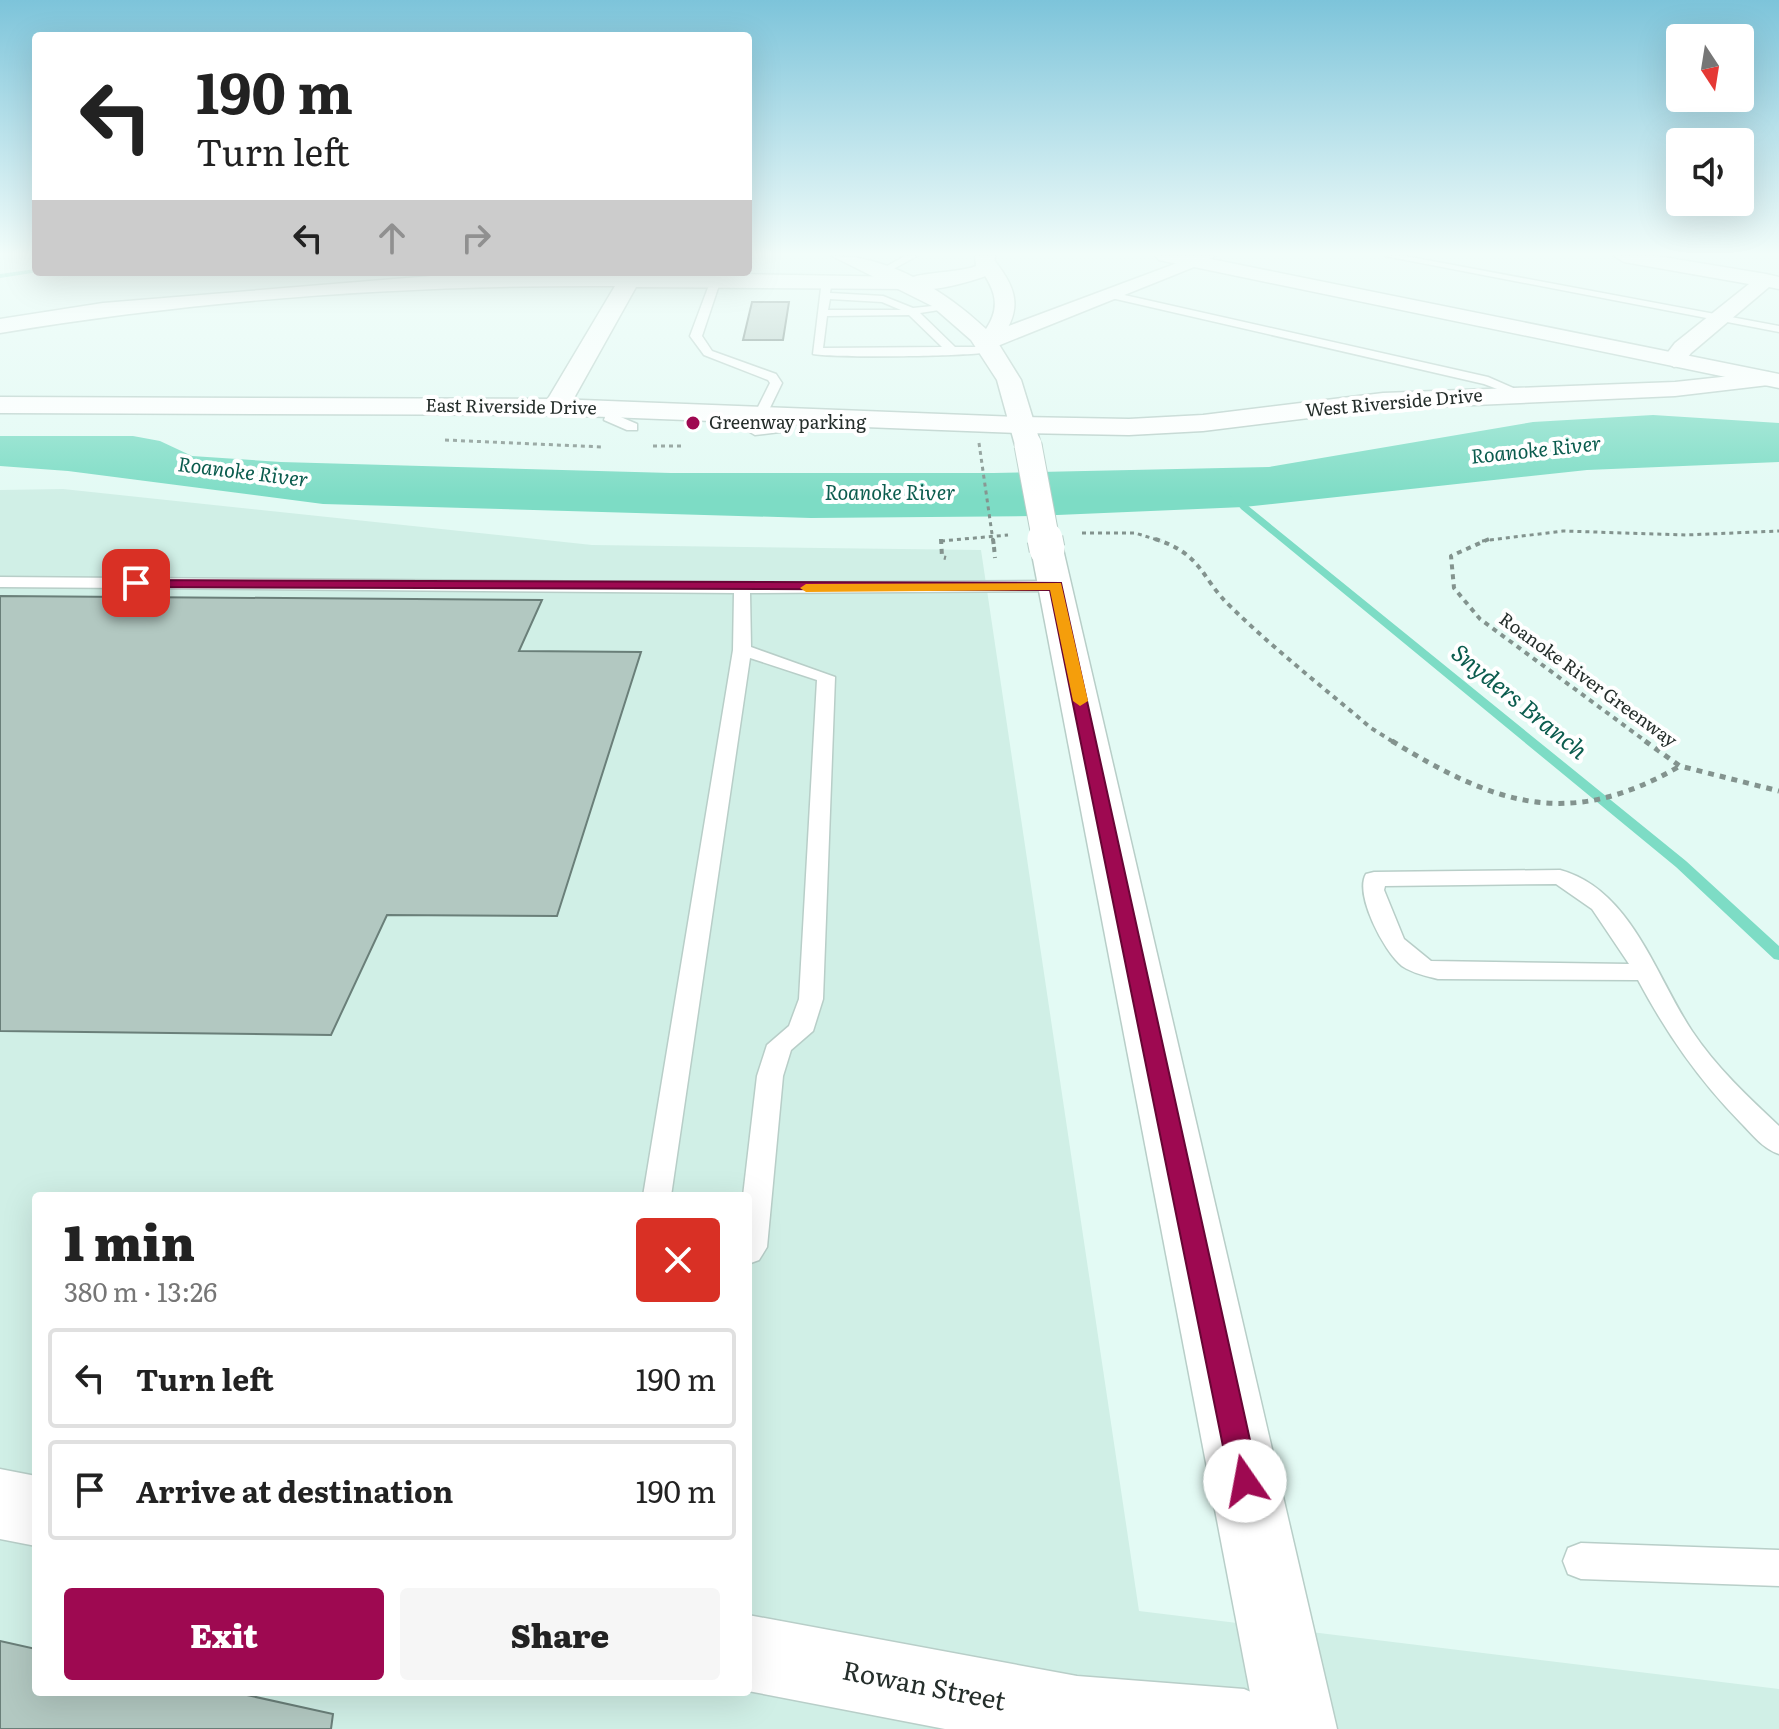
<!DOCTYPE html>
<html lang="en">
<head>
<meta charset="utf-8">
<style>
	:root { --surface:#fff; --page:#f6f6f6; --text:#222; --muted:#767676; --line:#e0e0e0; --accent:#9e0951 }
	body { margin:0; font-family:Literata,serif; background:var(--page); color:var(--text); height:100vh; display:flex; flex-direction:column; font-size:30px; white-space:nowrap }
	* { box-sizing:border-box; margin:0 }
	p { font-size:26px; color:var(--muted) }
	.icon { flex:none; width:44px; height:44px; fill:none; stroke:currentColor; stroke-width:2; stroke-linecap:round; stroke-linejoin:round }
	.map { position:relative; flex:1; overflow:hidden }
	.sheet { position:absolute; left:32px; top:1192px; width:720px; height:504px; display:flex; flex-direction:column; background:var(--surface); border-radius:8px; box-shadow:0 8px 32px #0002 }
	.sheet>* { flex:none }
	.banner { position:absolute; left:32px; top:32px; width:720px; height:244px; border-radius:8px; box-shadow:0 8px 32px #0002; background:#fff; color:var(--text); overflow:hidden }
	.needle { width:52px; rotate:168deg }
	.buttons { position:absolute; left:1666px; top:24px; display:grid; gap:16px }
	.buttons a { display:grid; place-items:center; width:88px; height:88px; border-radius:8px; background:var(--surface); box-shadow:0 8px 32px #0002; font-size:40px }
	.pin { position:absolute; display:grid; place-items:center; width:68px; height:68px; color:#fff; margin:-34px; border-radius:16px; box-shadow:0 4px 12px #0006 }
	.me { position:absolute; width:88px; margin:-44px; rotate:348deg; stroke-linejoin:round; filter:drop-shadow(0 0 6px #0008) }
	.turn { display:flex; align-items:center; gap:28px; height:168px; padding:0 32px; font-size:36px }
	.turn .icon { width:104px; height:104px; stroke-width:2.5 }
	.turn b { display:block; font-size:56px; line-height:68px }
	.lanes { display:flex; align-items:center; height:76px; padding:0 32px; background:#0003; justify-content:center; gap:40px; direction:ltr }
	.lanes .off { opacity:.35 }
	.round { display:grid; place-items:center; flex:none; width:84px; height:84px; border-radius:8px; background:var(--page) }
	.head { display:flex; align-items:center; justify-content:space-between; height:136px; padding:0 32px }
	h1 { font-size:48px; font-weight:800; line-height:60px }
	.action { display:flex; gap:16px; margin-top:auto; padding:16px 32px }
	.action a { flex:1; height:92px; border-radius:8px; background:var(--accent); color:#fff; font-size:32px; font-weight:800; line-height:92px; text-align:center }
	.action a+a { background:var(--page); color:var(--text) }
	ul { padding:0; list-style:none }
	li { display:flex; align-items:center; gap:24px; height:100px; margin:0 16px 12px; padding:0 16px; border:4px solid var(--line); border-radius:8px }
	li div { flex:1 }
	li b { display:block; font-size:30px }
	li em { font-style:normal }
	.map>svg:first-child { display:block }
</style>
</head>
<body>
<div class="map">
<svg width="1779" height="1729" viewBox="0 0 1779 1729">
	<rect width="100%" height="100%" fill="#e3faf4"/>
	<!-- built -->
	<path fill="#d0efe6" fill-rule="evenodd" d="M 63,489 L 592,545 L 981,550 L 1139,1611 L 1779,1689 L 1779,1729 L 0,1729 L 0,490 ZM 36,1196 L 748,1196 L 748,1692 L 36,1692 Z"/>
	<!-- water -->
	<path fill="#7ddcc5" d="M 1653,415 L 1779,423 L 1779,462 L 1587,470 L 1244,507 L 1034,516 L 811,518 L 323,504 L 68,471 L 0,466 L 0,436 L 133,436 L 160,441 L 192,456 L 281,462 L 671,473 L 994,473 L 1269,467 L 1533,422 Z"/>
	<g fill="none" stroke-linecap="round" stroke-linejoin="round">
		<!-- stream -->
		<g fill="#7ddcc5" fill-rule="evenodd">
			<path d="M 36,269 L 38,272 L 0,278 L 0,274 Z"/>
			<path d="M 1231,492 L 1237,492 L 1247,505 L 1686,861 L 1779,946 L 1779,960 L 1774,959 L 1676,867 L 1241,509 L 1229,494 Z"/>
		</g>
	</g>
	<!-- building -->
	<g fill="#b2c8c1" stroke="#6a7f79" stroke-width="2">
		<path d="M 752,302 L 789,302 L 783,340 L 743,340 Z"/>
		<path d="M 0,596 L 542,600 L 519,651 L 641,652 L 557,916 L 387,915 L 331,1035 L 0,1031 Z"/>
		<path d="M 0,1641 L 36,1649 L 36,1692 L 233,1692 L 333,1714 L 331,1729 L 0,1729 Z"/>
	</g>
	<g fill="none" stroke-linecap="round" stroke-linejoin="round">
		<defs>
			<g id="service">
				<path d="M 905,256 L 917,256 L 886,273 L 878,271 Z"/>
				<path d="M 1385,256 L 1405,256 L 1779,326 L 1779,332 Z"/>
				<path d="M 712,277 L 721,279 L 702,336 L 712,351 L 776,374 L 782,383 L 766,416 L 755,413 L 770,383 L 768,380 L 704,355 L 690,336 Z"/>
				<path d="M 827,277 L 832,280 L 830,293 L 883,296 L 913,308 L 952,304 L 952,308 L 920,313 L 955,347 L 992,347 L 998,350 C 987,357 833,358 813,354 L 822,280 ZM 830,299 L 882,302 L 901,310 L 828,310 ZM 909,315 L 942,347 L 823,348 L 827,316 Z"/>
				<path d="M 1111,292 L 1488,377 L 1527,394 L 1521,398 L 1484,384 L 1107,297 Z"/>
				<path d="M 609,405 L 617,405 L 616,415 L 637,424 L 637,430 L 627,430 L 604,420 Z"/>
				<path d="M 783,411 L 794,414 L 788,431 L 755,435 L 748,431 L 778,425 Z"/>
				<path d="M 0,577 L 742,583 L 1056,581 L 1064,586 L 1056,591 L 750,593 L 751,647 L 835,677 L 823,999 L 813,1031 L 791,1050 L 783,1076 L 767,1247 L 759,1260 L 748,1264 L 748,1196 L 743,1196 L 757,1076 L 767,1045 L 789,1026 L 799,999 L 817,680 L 750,658 L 671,1196 L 643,1196 L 733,650 L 734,593 L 0,587 Z"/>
				<path d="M 1560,870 C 1631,889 1656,977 1692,1031 C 1716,1067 1748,1097 1779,1126 L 1779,1154 C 1763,1149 1752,1134 1741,1123 C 1698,1079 1667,1034 1638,980 L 1438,979 C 1426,976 1412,973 1402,966 C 1384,952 1354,894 1366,874 L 1374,872 ZM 1556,884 L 1592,909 L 1629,964 L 1431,961 L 1404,939 L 1384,890 L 1385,886 Z"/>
				<path d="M 1581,1543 L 1779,1550 L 1779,1586 L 1581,1579 L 1568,1574 L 1563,1561 L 1568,1548 Z"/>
			</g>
			<g id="minor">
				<path d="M 1156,256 L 1215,256 L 1192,267 L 1159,260 Z"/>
				<path d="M 1614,256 L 1657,256 L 1766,274 L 1779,277 L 1779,289 L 1769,287 L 1691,353 L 1682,365 L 1674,367 L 1662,360 L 1675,343 L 1749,284 L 1624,262 Z"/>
				<path d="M 624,272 L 911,277 L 921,283 L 911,289 L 636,287 L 569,407 L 556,415 L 543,407 L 615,286 C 410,285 202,299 0,333 L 0,319 L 103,303 L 468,273 Z"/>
				<path d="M 1768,372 L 1779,377 L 1777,384 L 1675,396 L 1383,409 L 1203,431 L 1129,435 L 1021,433 L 1008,425 L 1021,417 L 1129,419 L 1203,415 L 1383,393 L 1675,382 Z"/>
				<path d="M 0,1469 L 36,1476 L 36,1546 L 0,1539 Z"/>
				<path d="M 748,1615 L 1077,1676 L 1244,1689 L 1272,1701 L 1284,1729 L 945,1729 L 748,1691 Z"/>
			</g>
			<g id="tertiary">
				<path d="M 975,256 L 995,256 L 993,273 C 975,281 916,299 901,283 C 912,271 957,274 976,266 Z"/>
				<path d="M 1196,256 L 1779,374 L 1779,388 L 1194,267 L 995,347 L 979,347 L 976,342 L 979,337 Z"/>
				<path d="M 0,397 L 556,399 L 1021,417 L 1034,425 L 1021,433 L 556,415 L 0,413 Z"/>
			</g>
			<g id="primary">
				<path d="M 832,256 C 889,255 945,291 986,329 C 1003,304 993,286 977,264 L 987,258 L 994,260 C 1019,291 1022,311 998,343 L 1021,380 L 1041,445 L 1038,451 L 1018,451 L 1015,445 L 997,380 L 971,340 L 932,306 Z"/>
				<path d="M 1047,540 L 1058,542 L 1063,549 L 1337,1729 L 1257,1729 L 1031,549 L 1036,542 Z"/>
			</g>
		</defs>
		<!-- service casing -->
		<use href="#service" stroke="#b8cec8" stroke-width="3"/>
		<!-- minor casing -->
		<use href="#minor" stroke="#b8cec8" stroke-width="3"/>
		<!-- tertiary casing -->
		<use href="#tertiary" stroke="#b8cec8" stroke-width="3"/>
		<!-- primary casing -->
		<use href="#primary" stroke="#b8cec8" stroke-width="3"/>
		<!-- path-far2 -->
		<g stroke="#83938e" stroke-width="3" stroke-dasharray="4 4" stroke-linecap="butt">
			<path d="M 445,440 L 603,447"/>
			<path d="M 653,446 L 683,446"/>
			<path d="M 1082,533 L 1135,533 L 1161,541"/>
			<path d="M 941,541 L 1008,535"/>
			<path d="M 1482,541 L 1563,531 L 1686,535 L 1779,531"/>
		</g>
		<!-- path-far1 -->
		<g stroke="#83938e" stroke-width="4" stroke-dasharray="5 5" stroke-linecap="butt">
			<path d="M 941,539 L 942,557 L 946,558"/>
			<path d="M 1155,539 C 1203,554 1201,579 1231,607 C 1275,650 1324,688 1371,728 L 1395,743"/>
			<path d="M 1489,539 L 1451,556 L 1454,588 L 1480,619 L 1648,743"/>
			<path d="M 994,547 L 995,558"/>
		</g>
		<!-- path -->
		<g stroke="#83938e" stroke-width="5" stroke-dasharray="6 6" stroke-linecap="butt">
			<path d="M 1392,741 C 1495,804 1568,831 1680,766"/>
			<path d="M 1645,741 L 1680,766 L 1779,791"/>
		</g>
		<!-- service -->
		<use href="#service" fill="#fff" fill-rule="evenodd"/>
		<!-- minor -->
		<use href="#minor" fill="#fff" fill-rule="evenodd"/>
		<!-- tertiary -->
		<use href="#tertiary" fill="#fff" fill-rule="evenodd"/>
		<!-- primary -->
		<use href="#primary" fill="#fff" fill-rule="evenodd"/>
		<defs>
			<path id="primary-bridge-far1" d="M 1028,445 L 1046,541"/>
			<path id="primary-bridge" d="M 1045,539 L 1047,549"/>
		</defs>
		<!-- primary-bridge-far1 casing -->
		<use href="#primary-bridge-far1" stroke="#b8cec8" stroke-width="29" stroke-linecap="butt"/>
		<!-- primary-bridge casing -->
		<use href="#primary-bridge" stroke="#b8cec8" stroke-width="37" stroke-linecap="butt"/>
		<!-- path-bridge-far1 -->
		<path stroke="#83938e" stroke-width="3" stroke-dasharray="4 4" stroke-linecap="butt" d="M 979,443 L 993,541"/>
		<!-- path-bridge -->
		<path stroke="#83938e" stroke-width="4" stroke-dasharray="5 5" stroke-linecap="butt" d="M 993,539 L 994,547"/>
		<!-- primary-bridge-far1 -->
		<use href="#primary-bridge-far1" stroke="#fff" stroke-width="27"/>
		<!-- primary-bridge -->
		<use href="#primary-bridge" stroke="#fff" stroke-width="35"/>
	</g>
	<!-- sky -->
	<linearGradient id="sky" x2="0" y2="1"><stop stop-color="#7dc4da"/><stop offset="0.51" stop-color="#f2fdfa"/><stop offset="1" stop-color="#f2fdfa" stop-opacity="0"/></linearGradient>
	<rect width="1779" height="498" fill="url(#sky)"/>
	<!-- route -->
	<path fill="#9e0951" stroke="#670635" stroke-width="2" d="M 131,580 L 1061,583 L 1259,1481 L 1255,1491 L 1245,1495 L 1235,1491 L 1230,1481 L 1050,590 L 136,587 L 131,586 Z"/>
	<!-- slow -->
	<path fill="#f59e0b" d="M 1061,583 L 1088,701 L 1080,706 L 1073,701 L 1050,590 L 806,592 L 800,588 L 806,584 Z"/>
	<!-- markers -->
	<circle fill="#9e0951" stroke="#fff" stroke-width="3" cx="693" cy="423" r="8"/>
	<g text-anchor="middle" stroke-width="8" stroke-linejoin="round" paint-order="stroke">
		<!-- far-street labels -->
		<g font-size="18" fill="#252e2b" stroke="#fff">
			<text transform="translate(1394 403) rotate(-5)" y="6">West Riverside Drive</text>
			<text transform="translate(511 407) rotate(1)" y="6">East Riverside Drive</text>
			<text transform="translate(1588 680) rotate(36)" y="6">Roanoke River Greenway</text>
		</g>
		<!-- far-poi labels -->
		<g font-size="18" fill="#252e2b" stroke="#fff" text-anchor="start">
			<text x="709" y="429">Greenway parking</text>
		</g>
		<!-- far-water labels -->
		<g font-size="20" font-style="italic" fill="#0b5c4e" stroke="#fff">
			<text transform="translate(1536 450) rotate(-6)" y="7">Roanoke River</text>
			<text transform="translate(243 472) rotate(7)" y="7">Roanoke River</text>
			<text x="890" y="500">Roanoke River</text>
		</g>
		<!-- water labels -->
		<g font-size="24" font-style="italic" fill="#0b5c4e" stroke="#fff">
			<text transform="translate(1519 702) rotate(39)" y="8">Snyders Branch</text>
		</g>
		<!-- near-street labels -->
		<g font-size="26" fill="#252e2b" stroke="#fff">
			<text transform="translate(924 1686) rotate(11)" y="9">Rowan Street</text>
		</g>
	</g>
</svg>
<div class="buttons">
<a><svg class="needle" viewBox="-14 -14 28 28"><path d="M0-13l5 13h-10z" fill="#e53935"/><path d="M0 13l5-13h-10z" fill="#767676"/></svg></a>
<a><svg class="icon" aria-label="sound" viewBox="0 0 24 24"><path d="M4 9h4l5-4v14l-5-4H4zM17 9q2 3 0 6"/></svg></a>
</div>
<div class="pin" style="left:136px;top:583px;background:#d93025"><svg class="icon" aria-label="arrive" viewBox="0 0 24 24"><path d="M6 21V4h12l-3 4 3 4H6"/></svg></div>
<svg class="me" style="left:1245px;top:1481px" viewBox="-20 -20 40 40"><circle r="19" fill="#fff"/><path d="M0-13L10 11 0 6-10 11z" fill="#9e0951"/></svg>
<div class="banner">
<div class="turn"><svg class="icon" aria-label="left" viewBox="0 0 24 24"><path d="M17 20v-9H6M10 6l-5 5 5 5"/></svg><div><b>190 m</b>Turn left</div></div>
<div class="lanes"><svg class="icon" aria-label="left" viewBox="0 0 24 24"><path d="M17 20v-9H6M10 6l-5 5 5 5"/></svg><svg class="icon off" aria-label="ahead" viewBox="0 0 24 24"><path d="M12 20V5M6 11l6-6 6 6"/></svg><svg class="icon off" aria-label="right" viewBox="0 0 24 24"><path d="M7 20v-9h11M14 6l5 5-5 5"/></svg></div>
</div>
<section class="sheet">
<div class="head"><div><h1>1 min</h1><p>380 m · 13:26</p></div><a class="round" style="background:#d93025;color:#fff"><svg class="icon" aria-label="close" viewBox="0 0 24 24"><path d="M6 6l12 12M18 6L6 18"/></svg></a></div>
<ul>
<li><svg class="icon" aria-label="left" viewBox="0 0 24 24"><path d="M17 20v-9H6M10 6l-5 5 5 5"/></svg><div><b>Turn left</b></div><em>190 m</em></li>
<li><svg class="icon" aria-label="arrive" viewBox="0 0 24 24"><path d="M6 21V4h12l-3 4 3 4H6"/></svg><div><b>Arrive at destination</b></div><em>190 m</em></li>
</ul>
<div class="action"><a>Exit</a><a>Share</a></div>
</section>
</div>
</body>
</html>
